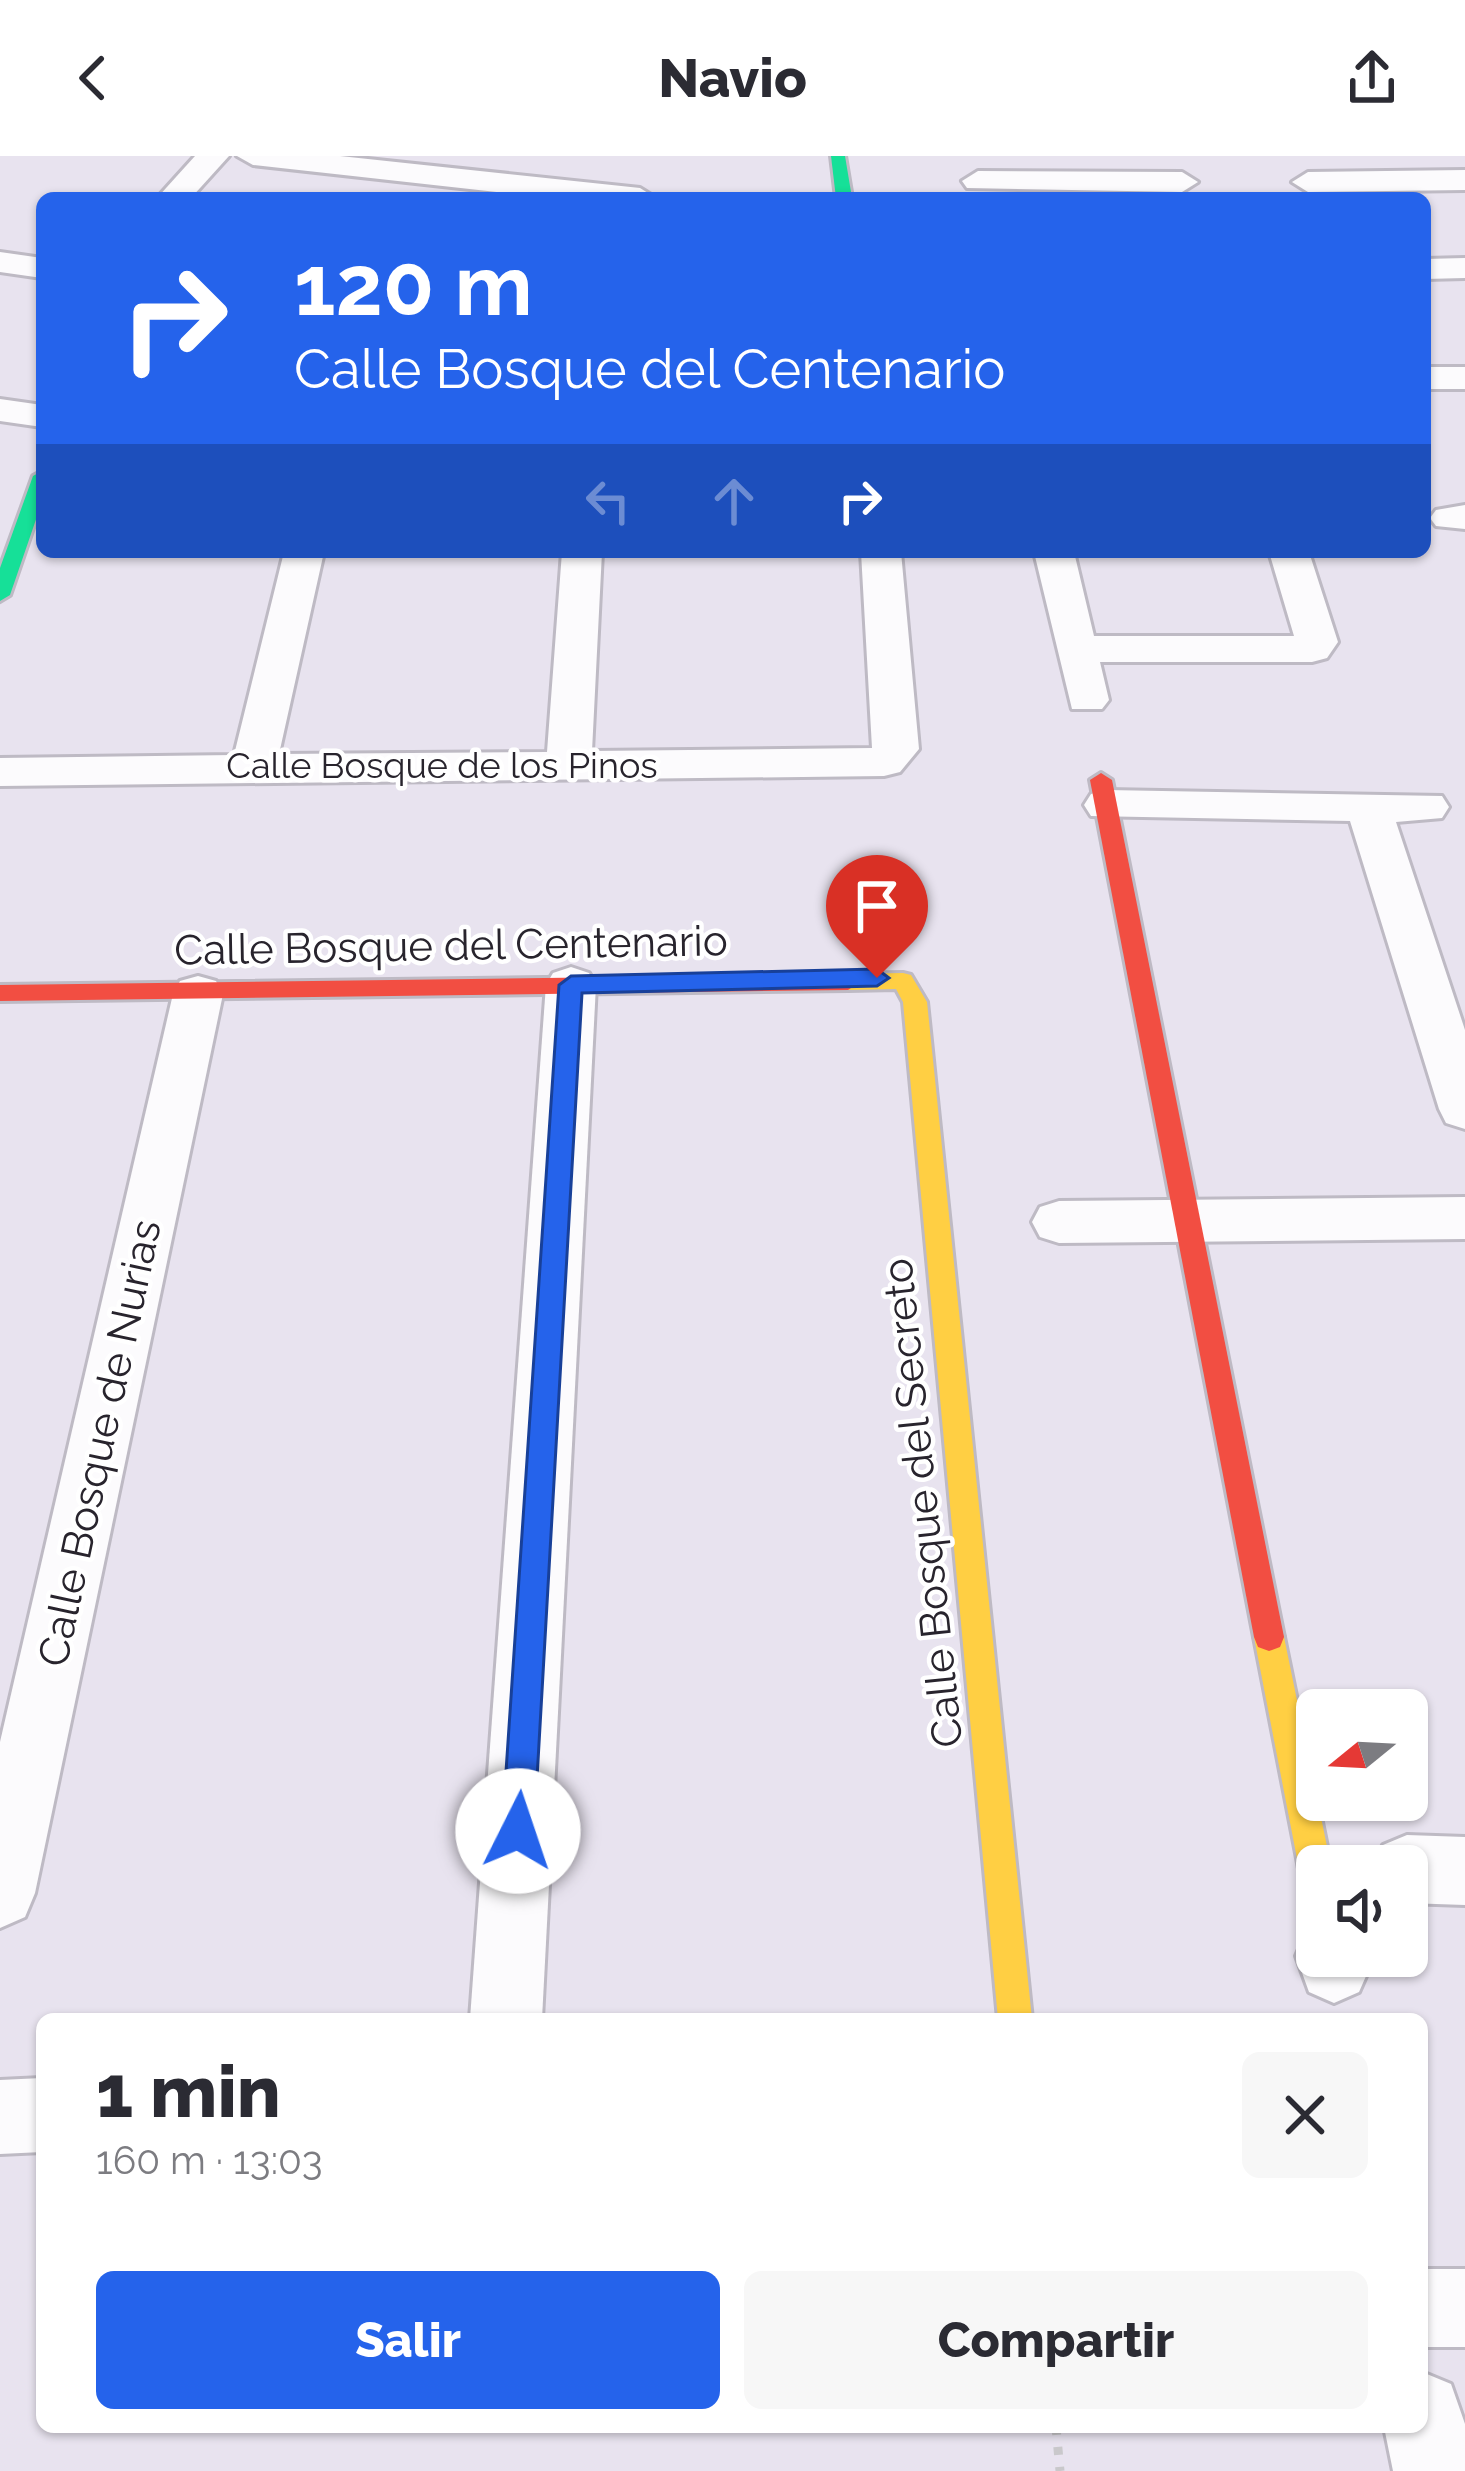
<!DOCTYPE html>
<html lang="es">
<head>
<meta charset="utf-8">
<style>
	:root { --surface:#fff; --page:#f7f7f7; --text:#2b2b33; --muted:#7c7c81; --accent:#2563eb }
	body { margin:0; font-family:Raleway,sans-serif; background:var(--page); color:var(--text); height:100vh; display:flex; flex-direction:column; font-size:45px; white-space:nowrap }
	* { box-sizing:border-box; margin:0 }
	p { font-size:39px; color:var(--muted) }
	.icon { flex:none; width:66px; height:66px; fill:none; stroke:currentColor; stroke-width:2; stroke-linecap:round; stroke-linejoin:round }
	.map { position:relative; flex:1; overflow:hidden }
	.details { position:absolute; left:36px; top:1857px; width:1392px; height:420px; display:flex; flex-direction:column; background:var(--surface); border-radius:18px; box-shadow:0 3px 9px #0004 }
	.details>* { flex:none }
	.hud { position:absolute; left:36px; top:36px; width:1395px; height:366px; border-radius:18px; box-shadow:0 3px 9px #0004; background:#2563eb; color:#fff; overflow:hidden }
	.needle { width:78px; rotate:252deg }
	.fabs { position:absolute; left:1296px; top:1533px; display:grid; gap:24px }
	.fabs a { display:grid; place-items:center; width:132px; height:132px; border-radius:18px; background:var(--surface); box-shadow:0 3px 9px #0004; font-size:60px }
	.pin { position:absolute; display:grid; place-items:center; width:102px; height:102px; color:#fff; margin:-123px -51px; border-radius:50% 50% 50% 0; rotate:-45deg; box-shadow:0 0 12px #0007 }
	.pin .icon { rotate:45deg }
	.me { position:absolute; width:132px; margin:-66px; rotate:4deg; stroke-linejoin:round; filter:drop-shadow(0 0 9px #0008) }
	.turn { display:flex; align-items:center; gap:42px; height:252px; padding:0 60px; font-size:54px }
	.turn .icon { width:156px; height:156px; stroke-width:2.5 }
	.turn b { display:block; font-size:84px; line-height:102px }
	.lanes { display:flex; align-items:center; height:114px; padding:0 60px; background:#0003; justify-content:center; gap:60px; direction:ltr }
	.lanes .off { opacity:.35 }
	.round { display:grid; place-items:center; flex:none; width:126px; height:126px; border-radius:18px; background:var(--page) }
	.summary { display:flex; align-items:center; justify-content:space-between; height:204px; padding:0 60px }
	h1 { font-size:72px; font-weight:800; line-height:90px }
	.button { display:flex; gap:24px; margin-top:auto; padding:24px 60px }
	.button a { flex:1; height:138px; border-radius:18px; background:var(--accent); color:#fff; font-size:48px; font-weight:800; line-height:138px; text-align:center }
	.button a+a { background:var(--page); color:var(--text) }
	header { display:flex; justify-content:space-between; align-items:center; height:156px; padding:0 60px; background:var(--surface); font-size:54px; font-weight:800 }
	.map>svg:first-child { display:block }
</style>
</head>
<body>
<header><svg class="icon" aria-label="back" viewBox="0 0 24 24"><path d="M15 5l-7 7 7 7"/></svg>Navio<svg class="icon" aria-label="share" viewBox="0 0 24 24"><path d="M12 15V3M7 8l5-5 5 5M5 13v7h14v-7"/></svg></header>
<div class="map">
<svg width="1465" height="2315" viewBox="0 0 1465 2315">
	<rect width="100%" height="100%" fill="#e8e3ef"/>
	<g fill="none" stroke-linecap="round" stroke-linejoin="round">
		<defs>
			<g id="street">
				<path d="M 195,0 L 229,0 L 191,42 L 157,42 Z"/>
				<path d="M 237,0 L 340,0 L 640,32 L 656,42 L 551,42 L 253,9 Z"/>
				<path d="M 1465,14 L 1465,34 L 1308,36 L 1292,26 L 1308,16 Z"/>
				<path d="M 978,15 L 1182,16 L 1198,26 L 1182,36 L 967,32 L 962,25 Z"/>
				<path d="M 0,96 L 42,102 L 42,122 L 0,116 Z"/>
				<path d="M 1465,102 L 1465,122 L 1425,123 L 1425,103 Z"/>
				<rect x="1425" y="211" width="40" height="22"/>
				<path d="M 0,243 L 42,249 L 42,271 L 0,265 Z"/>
				<path d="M 1465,349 L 1465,373 L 1436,370 L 1430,362 L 1436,354 Z"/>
				<path d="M 284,396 L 324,396 L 279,598 L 547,596 L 562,396 L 602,396 L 592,595 L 872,592 L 861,396 L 901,396 L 919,593 L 900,616 L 884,620 L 0,630 L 0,602 L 234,599 Z"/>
				<path d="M 1034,396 L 1074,396 L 1094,480 L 1294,480 L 1269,396 L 1309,396 L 1338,486 L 1327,502 L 1312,506 L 1100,506 L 1109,544 L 1102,553 L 1072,553 Z"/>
				<path d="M 1107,634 L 1442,640 L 1449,651 L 1442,662 L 1396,666 L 1465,874 L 1465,973 L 1446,967 L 1439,953 L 1350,665 L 1091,660 L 1084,649 L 1091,638 Z"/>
				<path d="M 571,811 L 589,817 L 596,829 L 542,1863 L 470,1863 L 546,829 L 553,817 Z"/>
				<path d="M 198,820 L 216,825 L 223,838 L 35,1737 L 25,1761 L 0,1772 L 0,1586 L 173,838 L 180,825 Z"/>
				<path d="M 1465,1041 L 1465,1083 L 1059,1087 L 1040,1081 L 1032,1066 L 1040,1051 L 1059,1045 Z"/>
				<path d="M 1407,1679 L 1465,1681 L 1465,1749 L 1407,1747 L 1407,1710 L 1374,1710 L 1383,1689 Z"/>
				<path d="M 1317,1771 L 1317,1800 L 1368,1800 L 1370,1811 L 1359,1836 L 1334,1847 L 1309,1836 L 1296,1800 L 1307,1775 Z"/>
				<path d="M 42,1922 L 42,1996 L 0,1998 L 0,1924 Z"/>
				<rect x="1422" y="2113" width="43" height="78"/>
				<path d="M 1422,2216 L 1451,2228 L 1465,2268 L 1465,2315 L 1393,2315 L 1384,2271 L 1422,2271 Z"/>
			</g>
			<g id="fast">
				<path d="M 831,0 L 845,0 L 852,42 L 836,42 Z"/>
				<path d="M 42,315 L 42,346 L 10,439 L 0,445 L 0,412 L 33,320 Z"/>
			</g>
			<g id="slow">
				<path d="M 903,817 L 911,819 L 927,846 L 1032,1863 L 998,1863 L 903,846 L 896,833 L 848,834 L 836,826 L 848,818 Z"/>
				<path d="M 1269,1467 L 1280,1471 L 1284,1481 L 1331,1710 L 1317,1710 L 1317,1739 L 1305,1734 L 1301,1723 L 1254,1481 L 1258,1471 Z"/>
			</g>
			<g id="jam">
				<path d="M 1101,617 L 1112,624 L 1284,1481 L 1280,1491 L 1269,1495 L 1258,1491 L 1254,1481 L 1090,624 Z"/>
				<path d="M 848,818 L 860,826 L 848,834 L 0,845 L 0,829 Z"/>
			</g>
		</defs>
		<!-- street casing -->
		<use href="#street" stroke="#bebac4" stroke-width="6"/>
		<!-- fast casing -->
		<use href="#fast" stroke="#bebac4" stroke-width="6"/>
		<!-- slow casing -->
		<use href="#slow" stroke="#bebac4" stroke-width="6"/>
		<!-- jam casing -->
		<use href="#jam" stroke="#bebac4" stroke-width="6"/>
		<!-- path -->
		<path stroke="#c9c8cb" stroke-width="9" stroke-dasharray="8 12" stroke-linecap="butt" d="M 1056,2271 L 1060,2315"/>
		<!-- street -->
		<use href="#street" fill="#fcfbfd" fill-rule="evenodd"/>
		<!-- fast -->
		<use href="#fast" fill="#16e098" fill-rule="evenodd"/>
		<!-- slow -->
		<use href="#slow" fill="#ffcf43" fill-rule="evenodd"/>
		<!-- jam -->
		<use href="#jam" fill="#f24e42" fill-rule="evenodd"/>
	</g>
	<!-- route -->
	<path fill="#2563eb" stroke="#184099" stroke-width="3" d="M 877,813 L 889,822 L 877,830 L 582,837 L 534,1675 L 530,1686 L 518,1691 L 507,1686 L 502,1675 L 559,829 L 571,820 Z"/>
	<g text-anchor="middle" stroke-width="9" stroke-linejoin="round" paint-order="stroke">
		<!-- far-street labels -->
		<g font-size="36" fill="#28242d" stroke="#fff">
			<text x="442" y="622">Calle Bosque de los Pinos</text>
		</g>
		<!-- street labels -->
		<g font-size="42" fill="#28242d" stroke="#fff">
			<text transform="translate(451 789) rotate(-1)" y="15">Calle Bosque del Centenario</text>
			<text transform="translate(99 1287) rotate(-78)" y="15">Calle Bosque de Nurias</text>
			<text transform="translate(922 1347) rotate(-96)" y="15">Calle Bosque del Secreto</text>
		</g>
	</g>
</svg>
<div class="fabs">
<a><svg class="needle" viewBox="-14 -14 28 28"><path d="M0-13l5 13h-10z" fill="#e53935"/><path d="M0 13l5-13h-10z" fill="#7c7c81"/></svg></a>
<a><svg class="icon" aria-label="sound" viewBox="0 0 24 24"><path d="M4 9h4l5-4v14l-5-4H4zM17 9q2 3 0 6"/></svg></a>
</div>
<div class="pin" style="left:877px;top:822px;background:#d93025"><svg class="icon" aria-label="arrive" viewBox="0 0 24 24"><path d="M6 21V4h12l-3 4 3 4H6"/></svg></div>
<svg class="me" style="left:518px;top:1675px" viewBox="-20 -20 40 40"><circle r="19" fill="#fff"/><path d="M0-13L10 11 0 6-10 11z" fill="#2563eb"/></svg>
<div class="hud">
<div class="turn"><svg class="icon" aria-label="right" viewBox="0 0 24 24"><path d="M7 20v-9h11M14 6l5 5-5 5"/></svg><div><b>120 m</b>Calle Bosque del Centenario</div></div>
<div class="lanes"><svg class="icon off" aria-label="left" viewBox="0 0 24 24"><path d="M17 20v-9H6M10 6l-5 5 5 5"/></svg><svg class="icon off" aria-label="ahead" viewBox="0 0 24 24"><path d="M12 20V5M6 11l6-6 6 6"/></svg><svg class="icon" aria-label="right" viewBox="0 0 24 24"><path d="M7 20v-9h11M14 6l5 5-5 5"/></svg></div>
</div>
<section class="details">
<div class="summary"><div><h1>1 min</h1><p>160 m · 13:03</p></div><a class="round"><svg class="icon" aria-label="close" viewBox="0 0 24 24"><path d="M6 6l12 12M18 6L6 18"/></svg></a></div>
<div class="button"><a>Salir</a><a>Compartir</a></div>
</section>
</div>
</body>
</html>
